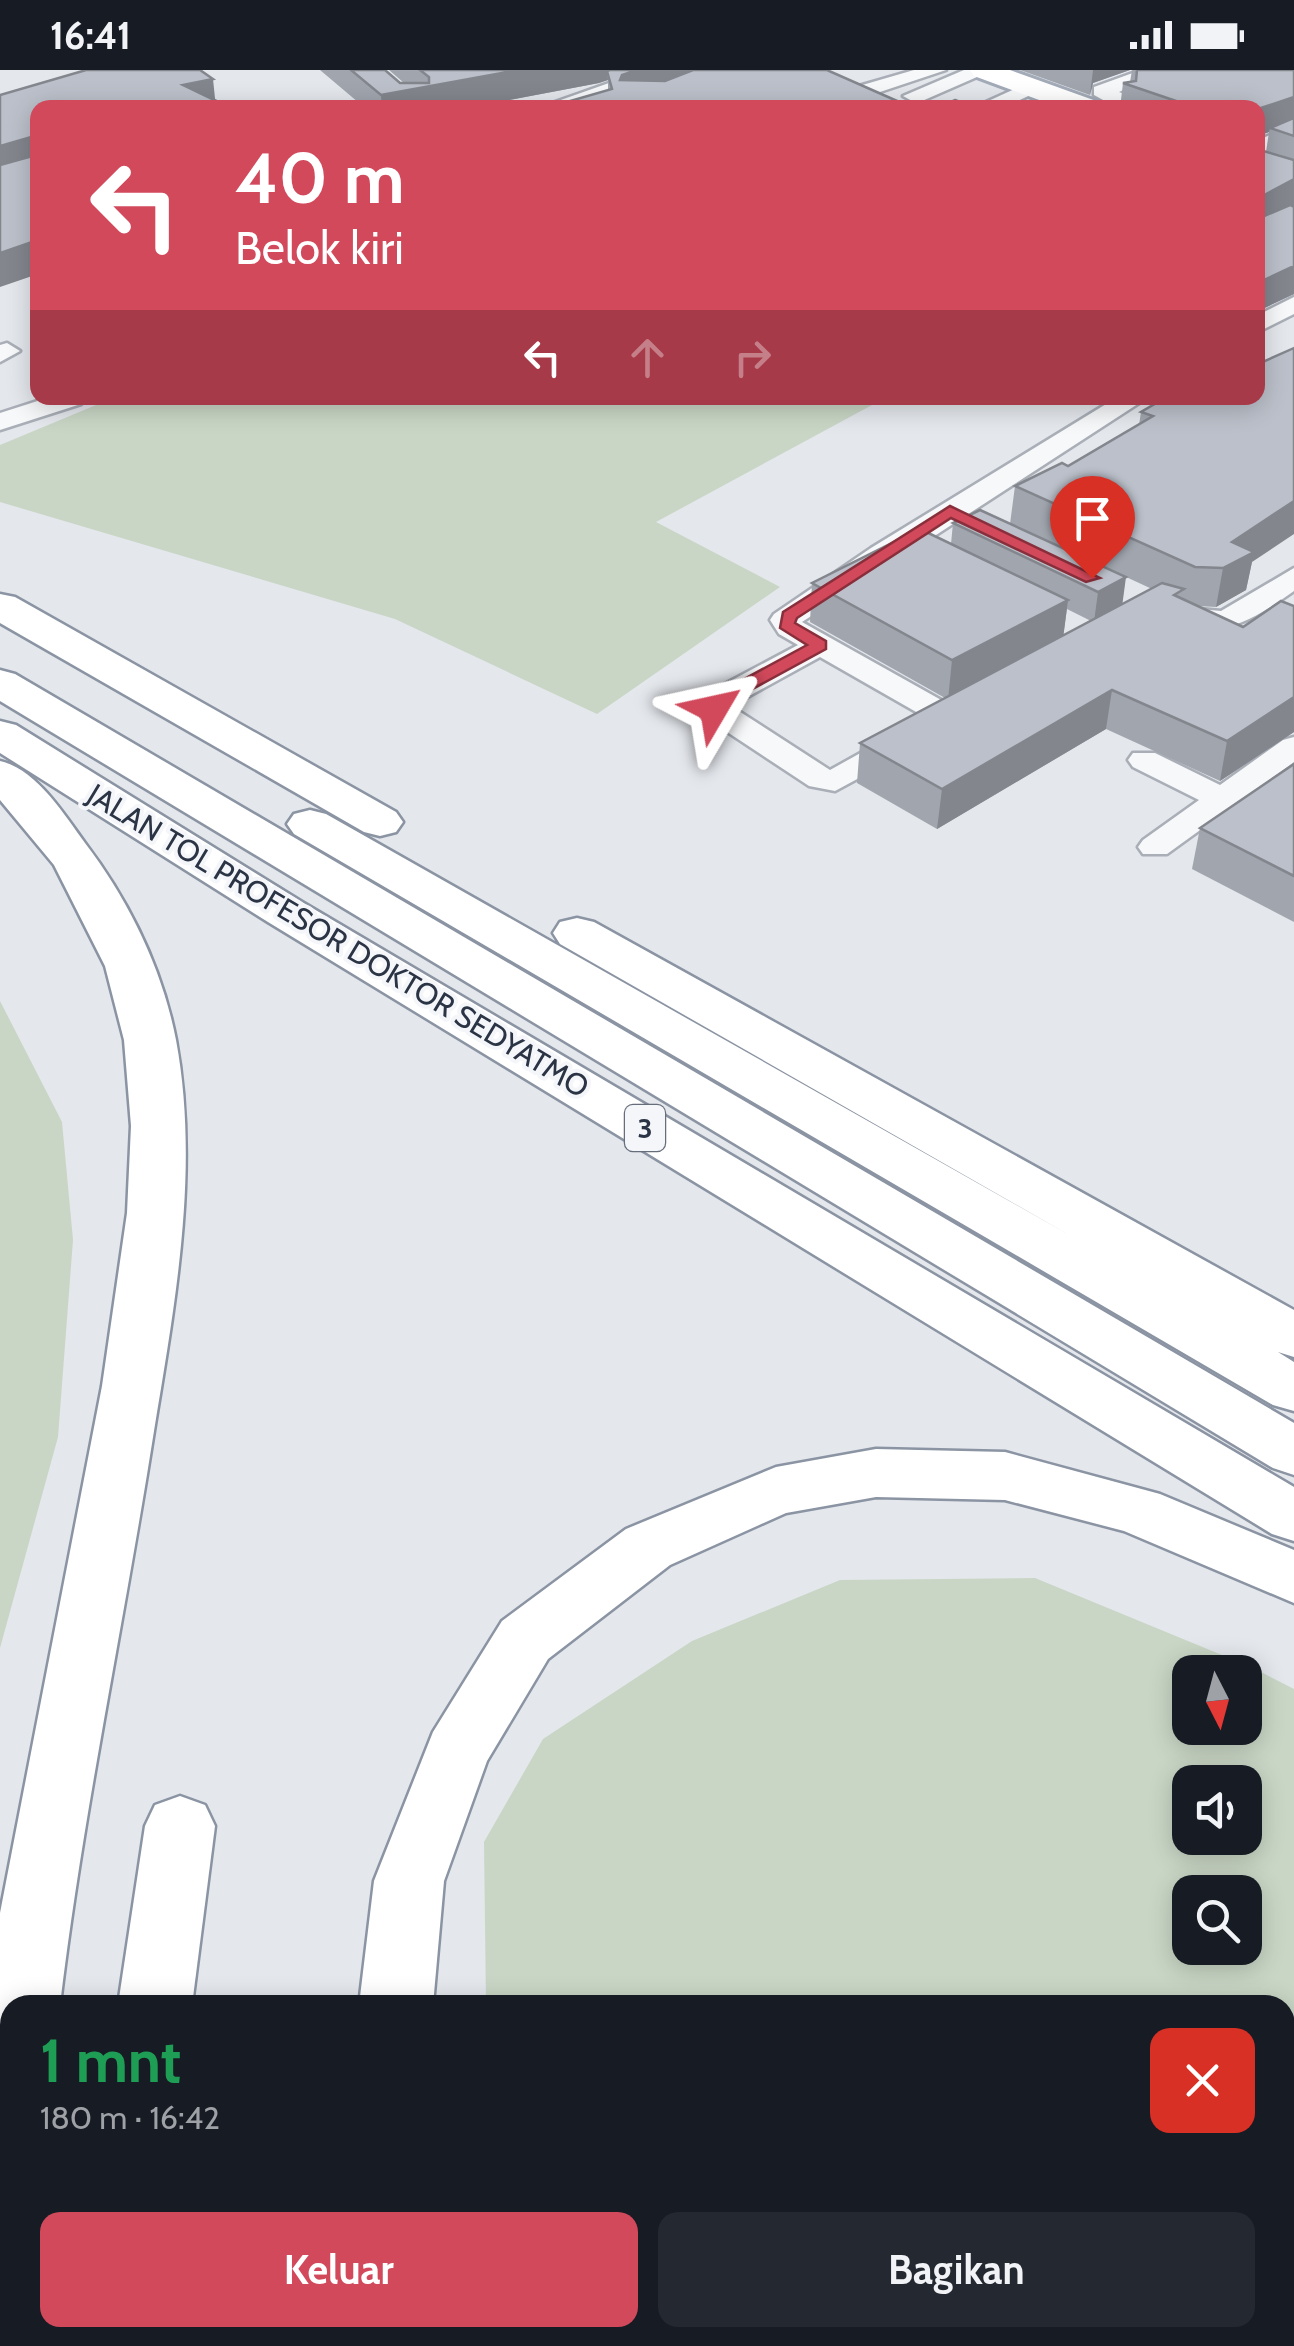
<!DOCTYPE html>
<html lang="id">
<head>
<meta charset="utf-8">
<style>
	:root { --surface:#171b24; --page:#242831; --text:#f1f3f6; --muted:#9ea1a6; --accent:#d1495b }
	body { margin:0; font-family:Cabin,sans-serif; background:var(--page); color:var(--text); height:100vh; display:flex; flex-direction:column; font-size:38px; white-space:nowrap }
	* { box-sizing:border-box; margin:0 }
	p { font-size:32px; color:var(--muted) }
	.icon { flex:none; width:55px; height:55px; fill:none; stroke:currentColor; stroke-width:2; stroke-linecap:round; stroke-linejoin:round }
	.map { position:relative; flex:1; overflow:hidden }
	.details { position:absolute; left:0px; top:1925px; width:1295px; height:352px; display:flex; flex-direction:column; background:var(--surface); border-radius:30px 30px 0 0; box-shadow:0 5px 25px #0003 }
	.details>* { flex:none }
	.hud { position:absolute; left:30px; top:30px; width:1235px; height:305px; border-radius:20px; box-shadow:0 5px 25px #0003; background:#d1495b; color:#fff; overflow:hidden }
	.needle { width:65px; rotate:174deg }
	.controls { position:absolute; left:1172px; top:1585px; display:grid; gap:20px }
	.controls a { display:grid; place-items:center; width:90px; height:90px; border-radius:20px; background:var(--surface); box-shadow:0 5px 25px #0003; font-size:50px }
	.pin { position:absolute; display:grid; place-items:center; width:85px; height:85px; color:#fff; margin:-102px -42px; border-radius:50% 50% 50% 0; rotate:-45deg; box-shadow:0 0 10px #0007 }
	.pin .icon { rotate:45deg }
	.me { position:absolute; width:110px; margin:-55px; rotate:54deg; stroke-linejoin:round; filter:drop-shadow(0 0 8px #0008) }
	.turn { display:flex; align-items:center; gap:35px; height:210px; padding:0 40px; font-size:45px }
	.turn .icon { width:130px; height:130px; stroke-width:2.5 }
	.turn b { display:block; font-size:70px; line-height:85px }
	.lanes { display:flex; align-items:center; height:95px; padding:0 40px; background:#0003; justify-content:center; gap:50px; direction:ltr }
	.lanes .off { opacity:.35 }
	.round { display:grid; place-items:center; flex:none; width:105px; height:105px; border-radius:20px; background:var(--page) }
	.headline { display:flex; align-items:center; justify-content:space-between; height:170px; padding:0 40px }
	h1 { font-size:60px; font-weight:700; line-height:75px; color:#1e9e55 }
	.cta { display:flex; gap:20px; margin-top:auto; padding:20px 40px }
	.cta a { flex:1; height:115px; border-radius:20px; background:var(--accent); color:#fff; font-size:40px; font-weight:700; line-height:115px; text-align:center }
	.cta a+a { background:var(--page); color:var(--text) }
	.status { display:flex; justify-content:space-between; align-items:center; height:70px; padding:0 50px; background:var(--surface); direction:ltr }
	.status svg { height:28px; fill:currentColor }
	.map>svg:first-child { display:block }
</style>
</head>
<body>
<div class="status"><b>16:41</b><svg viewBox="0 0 49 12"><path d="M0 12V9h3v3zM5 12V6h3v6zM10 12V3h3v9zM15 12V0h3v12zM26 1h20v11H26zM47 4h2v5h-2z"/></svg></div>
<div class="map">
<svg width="1294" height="2276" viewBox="0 0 1294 2276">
	<rect width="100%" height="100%" fill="#e4e7ec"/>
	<!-- green -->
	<g fill="#c9d6c5" fill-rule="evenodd">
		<path d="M 113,328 L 885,328 L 656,452 L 780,517 L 597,644 L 395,549 L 0,432 L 0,375 Z"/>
		<path d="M 0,931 L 62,1052 L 73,1170 L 58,1367 L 0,1578 Z"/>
		<path d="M 1035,1508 L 1251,1597 L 1294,1619 L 1294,2276 L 505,2276 L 503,2268 L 1285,2268 L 1285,1935 L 486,1935 L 484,1772 L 543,1669 L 692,1571 L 840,1510 ZM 1190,1602 L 1245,1602 L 1245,1658 L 1190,1658 ZM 1245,1712 L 1245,1768 L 1190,1768 L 1190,1712 ZM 1190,1822 L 1245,1822 L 1245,1878 L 1190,1878 Z"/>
	</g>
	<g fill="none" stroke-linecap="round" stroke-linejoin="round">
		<defs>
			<g id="minor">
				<path d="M 646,0 L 677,0 L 571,38 L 538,38 Z"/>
				<path d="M 914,0 L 946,0 L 859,29 L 810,10 L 820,4 L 859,16 Z"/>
				<path d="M 964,0 L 993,0 L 922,31 L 914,32 L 903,26 Z"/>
				<path d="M 1141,0 L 1156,5 L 1119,22 L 1130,26 L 1130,36 L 1098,38 L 1105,31 L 1094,25 L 1094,17 Z"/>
				<path d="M 1032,11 L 1039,13 L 1039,21 L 1003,38 L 975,37 Z"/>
				<path d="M 1294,55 L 1294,70 L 1258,85 L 1258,70 Z"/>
				<path d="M 1294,227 L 1294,244 L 1258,262 L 1258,245 Z"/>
				<path d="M 7,273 L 20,281 L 0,292 L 0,275 Z"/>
				<path d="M 47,328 L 85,328 L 81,334 L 0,360 L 0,343 Z"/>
				<path d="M 1116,328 L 1147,328 L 802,552 L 959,640 L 964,647 L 959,654 L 835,721 L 809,716 L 703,646 L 698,639 L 706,624 L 798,575 L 779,564 L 770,550 L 774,544 L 871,478 ZM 820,587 L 925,647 L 830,700 L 731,636 Z"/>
				<path d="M 1294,498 L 1294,521 C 1247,554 1226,567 1167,552 L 1163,546 L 1178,537 L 1221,541 Z"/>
				<path d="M 1294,667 L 1294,692 L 1167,784 L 1143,784 L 1138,777 L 1143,770 L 1199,730 L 1133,697 L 1128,690 L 1133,683 L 1155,683 L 1220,715 L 1283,670 Z"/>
			</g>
			<path id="major" d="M 970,0 L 1010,0 L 1099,32 L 1103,38 L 1061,38 L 974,6 Z"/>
			<g id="highway">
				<path d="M 0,524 L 15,527 L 396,742 L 403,752 L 396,762 L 380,766 L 364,762 L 0,553 Z"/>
				<path d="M 0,600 L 15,604 L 1294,1353 L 1294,1405 L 1273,1398 L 0,631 Z"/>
				<path d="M 0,651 L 16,655 L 302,832 L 1294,1417 L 1294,1471 L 1272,1464 L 268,852 L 0,683 Z"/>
				<path d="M 0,691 C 36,699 64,744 85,773 C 129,831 162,898 176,970 C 200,1099 175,1233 154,1361 C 124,1553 83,1742 60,1935 L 10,1935 L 10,1964 L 0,1960 L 0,1843 L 102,1316 L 127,1143 L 131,1056 L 124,970 L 105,896 L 54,795 L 0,730 Z"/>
				<path d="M 310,740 L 326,744 L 1071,1166 L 560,874 L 553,863 L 560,852 L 577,848 L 594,852 L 1294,1240 L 1294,1287 L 1278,1282 L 1294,1292 L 1294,1341 L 1273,1335 L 294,764 L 287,754 L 294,744 Z"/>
				<path d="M 876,1379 L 1005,1382 L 1160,1424 L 1294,1480 L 1294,1533 L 1124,1461 L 1005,1430 L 876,1427 L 786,1443 L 670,1495 L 548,1589 L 487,1691 L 444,1811 L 433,1935 L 359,1935 L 374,1811 L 433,1662 L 502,1551 L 626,1459 L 776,1397 Z"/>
				<path d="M 180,1726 L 205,1735 L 215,1756 L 192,1935 L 118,1935 L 145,1756 L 155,1735 Z"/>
				<path d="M 10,2229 L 10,2268 L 55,2268 L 57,2276 L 0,2276 L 0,2234 Z"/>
				<path d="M 110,2268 L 191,2268 L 193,2276 L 111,2276 Z"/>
				<path d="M 351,2268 L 432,2268 L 434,2276 L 352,2276 Z"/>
			</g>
		</defs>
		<!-- minor casing -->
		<use href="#minor" stroke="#a9aeb7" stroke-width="5"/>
		<!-- major casing -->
		<use href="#major" stroke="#a3abb8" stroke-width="6"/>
		<!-- highway casing -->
		<use href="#highway" stroke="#8b94a3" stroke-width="5"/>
		<!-- minor -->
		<use href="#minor" fill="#f7f8fa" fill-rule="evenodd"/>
		<!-- major -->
		<use href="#major" fill="#fff" fill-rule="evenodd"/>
		<!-- highway -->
		<use href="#highway" fill="#fff" fill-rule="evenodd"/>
	</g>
	<!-- wall -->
	<g fill="#a1a5ae" fill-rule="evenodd">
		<path d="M 320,0 L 385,0 L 400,13 L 404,13 L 389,0 L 827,0 L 608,20 L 608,10 L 599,13 L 468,38 L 365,38 Z"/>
		<path d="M 1020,0 L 1130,0 L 1093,13 L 1090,25 Z"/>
		<path d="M 1132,0 L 1294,0 L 1294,224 L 1258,241 L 1258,38 L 1120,38 L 1123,13 L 1130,12 ZM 1269,62 L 1266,82 L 1260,80 L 1260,65 Z"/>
		<path d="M 1165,328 L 1252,492 L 1246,520 L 1216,537 L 1198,536 L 1243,557 L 1294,536 L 1294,662 L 1220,711 L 1106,659 L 937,759 L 857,713 L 860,673 L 945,628 L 810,552 L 812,513 L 951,474 L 953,453 L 1010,454 L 1015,416 L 1068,396 L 1139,355 L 1141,342 ZM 1070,481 L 1152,519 L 1122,534 ZM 1067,539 L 1091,551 L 1063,566 Z"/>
		<path d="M 1294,694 L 1294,852 L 1192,799 L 1200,758 Z"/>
	</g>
	<!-- shaded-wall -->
	<g fill="#83868d">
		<path d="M 519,0 L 635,0 L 607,1 L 608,10 L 599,13 L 468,38 L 382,38 L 381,25 Z"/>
		<path d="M 637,0 L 698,0 L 685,13 L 620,10 L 622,5 Z"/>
		<path d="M 1093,0 L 1130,0 L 1093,13 L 1090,25 Z"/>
		<path d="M 213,9 L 216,38 L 183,15 Z"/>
		<path d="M 1294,27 L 1294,54 L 1270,58 L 1269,62 L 1258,66 L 1261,38 Z"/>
		<path d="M 35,66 L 38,97 L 0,108 L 0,76 Z"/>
		<path d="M 1294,109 L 1294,136 L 1258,155 L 1259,128 Z"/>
		<path d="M 38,170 L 38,204 L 0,217 L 0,183 Z"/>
		<path d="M 1294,196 L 1294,224 L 1258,241 L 1258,220 L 1262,211 Z"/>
		<path d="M 1294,431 L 1294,464 L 1252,492 L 1246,520 L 1216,537 L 1223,498 L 1232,472 Z"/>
		<path d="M 1126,507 L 1122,537 L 1094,552 L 1098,522 Z"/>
		<path d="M 1068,530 L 1063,569 L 948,630 L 952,590 Z"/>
		<path d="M 1112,620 L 1106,659 L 937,759 L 942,719 Z"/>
		<path d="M 1294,627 L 1294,662 L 1220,711 L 1227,671 Z"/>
	</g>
	<!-- building -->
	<g fill="#bbc0ca" stroke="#83868d" stroke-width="2.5">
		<path d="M 86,0 L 200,0 L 213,9 L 183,15 L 231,38 L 38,38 L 38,170 L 0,183 L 0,95 L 36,85 L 35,66 L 0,76 L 0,25 Z"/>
		<path d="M 351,0 L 385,0 L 400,13 L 429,13 L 429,7 L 420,0 L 519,0 L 381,25 Z"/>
		<path d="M 610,0 L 637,0 L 622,5 L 620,10 L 665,11 L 693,0 L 827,0 L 913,38 L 546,38 L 612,19 L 607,1 Z"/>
		<path d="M 1137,0 L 1294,0 L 1294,27 L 1261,38 L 1260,80 L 1294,90 L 1294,109 L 1259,128 L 1262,147 L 1290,135 L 1294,137 L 1294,196 L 1262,211 L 1260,219 L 1258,220 L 1258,38 L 1161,38 L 1176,31 L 1123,13 L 1136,11 Z"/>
		<path d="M 955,30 L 976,38 L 936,38 Z"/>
		<path d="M 1294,48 L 1294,66 L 1270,58 Z"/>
		<path d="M 1294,278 L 1294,431 L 1232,472 L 1254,482 L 1223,498 L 1195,497 L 1015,416 L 1062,393 L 1068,396 L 1153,346 L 1141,342 L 1165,328 L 1258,328 L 1258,294 Z"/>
		<path d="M 980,440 L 1126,507 L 1098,522 L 953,453 Z"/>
		<path d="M 920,459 L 1068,530 L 952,590 L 812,513 Z"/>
		<path d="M 1162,513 L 1184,519 L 1174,525 L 1243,557 L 1281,531 L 1294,536 L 1294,627 L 1227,671 L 1112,620 L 942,719 L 860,673 Z"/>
		<path d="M 1294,694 L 1294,806 L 1200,758 Z"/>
	</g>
	<!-- route -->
	<path fill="#d1495b" stroke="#882f3b" stroke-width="2.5" d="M 950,436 L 1100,508 L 1086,512 L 951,448 L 797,548 L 795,553 L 826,571 L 826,579 L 725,634 L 720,643 L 707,643 L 711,627 L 807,575 L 780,558 L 783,542 Z"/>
	<g text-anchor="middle" stroke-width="8" stroke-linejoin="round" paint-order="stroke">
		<!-- shield labels -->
		<rect fill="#f4f6f9" stroke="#676e7b" stroke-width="2.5" x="625" y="1035" width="40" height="46" rx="8"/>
		<g font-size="28" font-weight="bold" fill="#2b3445">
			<text x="645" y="1068">3</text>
		</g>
		<!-- street labels -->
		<g font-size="30" fill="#2b3445" stroke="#f4f6f9">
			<text transform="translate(338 871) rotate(31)" y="10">JALAN TOL PROFESOR DOKTOR SEDYATMO</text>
		</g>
	</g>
</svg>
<div class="controls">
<a><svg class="needle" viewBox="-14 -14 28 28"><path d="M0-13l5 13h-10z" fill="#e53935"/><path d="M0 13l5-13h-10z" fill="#9ea1a6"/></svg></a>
<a><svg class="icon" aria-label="sound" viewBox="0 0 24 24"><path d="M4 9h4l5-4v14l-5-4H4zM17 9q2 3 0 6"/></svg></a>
<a><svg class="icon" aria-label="search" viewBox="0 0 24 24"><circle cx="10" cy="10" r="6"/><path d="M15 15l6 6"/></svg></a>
</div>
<div class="pin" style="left:1092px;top:508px;background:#d93025"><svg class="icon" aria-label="arrive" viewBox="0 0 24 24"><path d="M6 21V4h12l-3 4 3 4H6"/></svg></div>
<svg class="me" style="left:714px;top:639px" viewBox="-20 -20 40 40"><path d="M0-17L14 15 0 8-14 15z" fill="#d1495b" stroke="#fff" stroke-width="4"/></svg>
<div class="hud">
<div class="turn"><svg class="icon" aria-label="left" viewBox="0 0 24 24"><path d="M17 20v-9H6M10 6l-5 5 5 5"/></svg><div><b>40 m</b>Belok kiri</div></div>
<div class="lanes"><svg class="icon" aria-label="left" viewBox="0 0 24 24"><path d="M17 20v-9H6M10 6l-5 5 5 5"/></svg><svg class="icon off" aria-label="ahead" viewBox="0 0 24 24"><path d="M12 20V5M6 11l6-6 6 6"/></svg><svg class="icon off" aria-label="right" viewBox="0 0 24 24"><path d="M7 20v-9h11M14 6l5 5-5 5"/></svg></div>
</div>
<section class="details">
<div class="headline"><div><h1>1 mnt</h1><p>180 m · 16:42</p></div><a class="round" style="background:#d93025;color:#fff"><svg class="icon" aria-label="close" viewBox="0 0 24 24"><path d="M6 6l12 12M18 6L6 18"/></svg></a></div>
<div class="cta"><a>Keluar</a><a>Bagikan</a></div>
</section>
</div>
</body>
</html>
